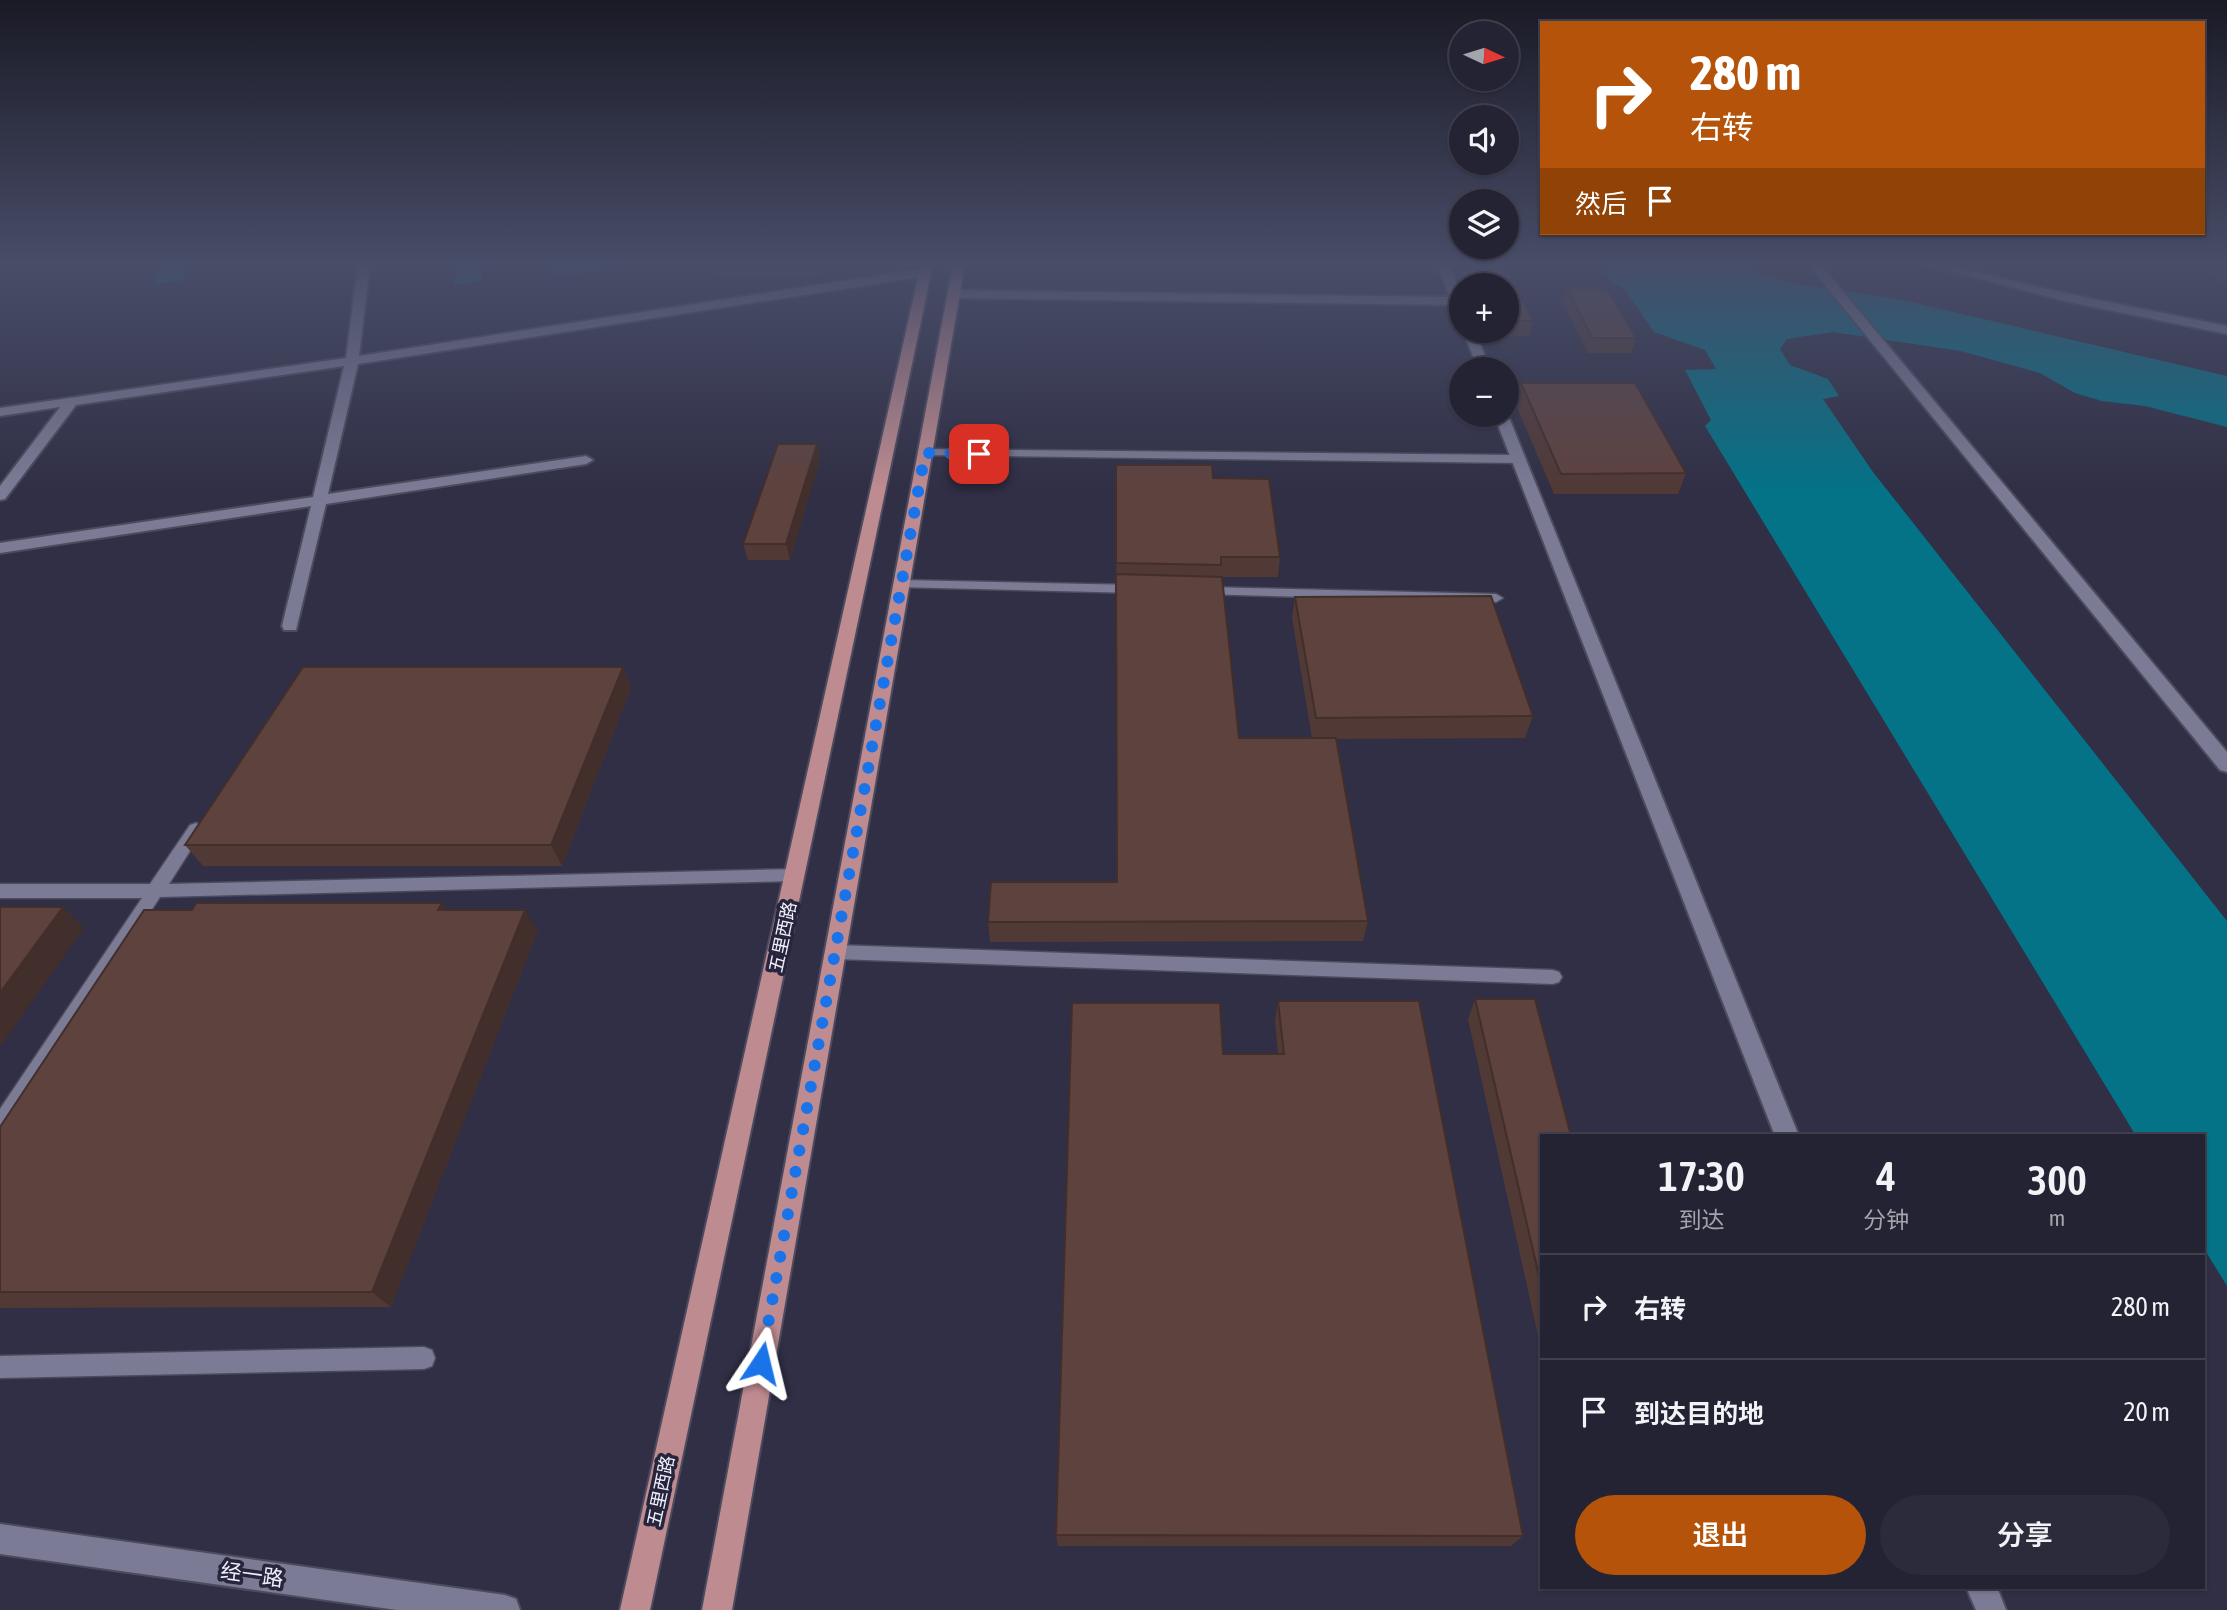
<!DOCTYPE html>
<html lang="zh">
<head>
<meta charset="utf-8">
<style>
	:root { --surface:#242334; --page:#2c2b3c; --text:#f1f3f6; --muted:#a3a4ac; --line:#41404f; --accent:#b45309 }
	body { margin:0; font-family:"Asap Condensed","Noto Sans SC",sans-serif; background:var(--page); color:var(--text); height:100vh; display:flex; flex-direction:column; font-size:26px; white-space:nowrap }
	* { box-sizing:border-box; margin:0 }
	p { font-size:23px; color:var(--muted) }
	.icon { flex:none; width:38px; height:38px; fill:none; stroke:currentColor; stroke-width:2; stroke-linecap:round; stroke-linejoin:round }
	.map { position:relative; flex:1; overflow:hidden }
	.drawer { position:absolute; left:1540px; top:1134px; width:665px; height:455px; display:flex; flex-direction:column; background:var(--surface); border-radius:0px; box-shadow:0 2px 5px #0004,0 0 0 2px var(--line) }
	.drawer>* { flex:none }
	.hud { position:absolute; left:1540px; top:21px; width:665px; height:214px; border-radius:0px; box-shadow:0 2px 5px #0004,0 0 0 2px var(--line); background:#b45309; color:#fff; overflow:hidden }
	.needle { width:46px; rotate:94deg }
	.fabs { position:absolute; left:1449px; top:21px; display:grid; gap:14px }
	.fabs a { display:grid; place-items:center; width:70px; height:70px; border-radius:50%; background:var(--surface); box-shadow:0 2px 5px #0004,0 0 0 2px var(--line); font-size:35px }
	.pin { position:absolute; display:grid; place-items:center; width:60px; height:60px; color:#fff; margin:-30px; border-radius:14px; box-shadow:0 4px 10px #0006 }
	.me { position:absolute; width:77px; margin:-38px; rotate:10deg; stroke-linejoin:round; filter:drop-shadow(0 0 5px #0008) }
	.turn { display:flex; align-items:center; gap:24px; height:147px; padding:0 35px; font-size:32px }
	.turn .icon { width:91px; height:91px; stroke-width:2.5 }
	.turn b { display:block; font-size:49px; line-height:60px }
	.then { display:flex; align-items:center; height:66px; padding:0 35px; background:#0003; gap:14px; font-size:26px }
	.eta { display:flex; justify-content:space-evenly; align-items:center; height:119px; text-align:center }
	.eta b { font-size:42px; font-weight:600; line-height:49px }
	.action { display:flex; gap:14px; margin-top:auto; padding:14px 35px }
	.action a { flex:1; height:80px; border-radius:42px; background:var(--accent); color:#fff; font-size:28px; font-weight:600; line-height:80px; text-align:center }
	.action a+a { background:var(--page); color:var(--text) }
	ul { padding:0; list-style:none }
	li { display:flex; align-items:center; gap:21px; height:105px; padding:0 35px; border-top:2px solid var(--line) }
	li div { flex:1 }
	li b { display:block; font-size:26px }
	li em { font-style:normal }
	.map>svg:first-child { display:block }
</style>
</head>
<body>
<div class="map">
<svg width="2227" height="1610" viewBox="0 0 2227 1610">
	<rect width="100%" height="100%" fill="#302f45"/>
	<!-- water -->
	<g fill="#047287">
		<path d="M 161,264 L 189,264 L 182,280 L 155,284 Z"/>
		<path d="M 458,264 L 483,264 L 481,281 L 453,285 Z"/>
		<path d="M 556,264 L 628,264 L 626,268 L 555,275 Z"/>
		<path d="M 1602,264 L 1734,264 L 1786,282 L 1902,300 L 2227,376 L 2227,427 L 2145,406 L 2102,401 L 2075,393 L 2040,373 L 1961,351 L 1833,332 L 1787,339 L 1780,349 L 1790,365 L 1828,379 L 1839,396 L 1823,399 L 1873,472 L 2227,921 L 2227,1286 L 2203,1247 L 2203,1136 L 2136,1136 L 1705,426 L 1711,420 L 1685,370 L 1716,369 L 1705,350 L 1654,332 L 1624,288 L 1612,283 Z"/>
	</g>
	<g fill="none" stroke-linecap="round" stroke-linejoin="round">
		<defs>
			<g id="service">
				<path d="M 925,449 L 1517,455 L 1523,459 L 1517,463 L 921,455 L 919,453 Z"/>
				<path d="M 902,580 L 1137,585 L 1144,589 L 1137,593 L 897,587 L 897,581 Z"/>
				<path d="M 1205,587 L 1496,594 L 1503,598 L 1496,602 L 1200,594 L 1198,591 Z"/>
				<path d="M 196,823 L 202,825 L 204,829 L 169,884 L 796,869 L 802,870 L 804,875 L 802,880 L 796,881 L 160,897 L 7,1132 L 0,1135 L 0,1109 L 142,898 L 0,898 L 0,884 L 150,884 L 190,825 Z"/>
				<path d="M 836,945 L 1553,970 L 1559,972 L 1562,977 L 1559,982 L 1553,984 L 836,959 L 830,957 L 827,952 L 830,947 Z"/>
				<path d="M 424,1347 L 432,1350 L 435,1358 L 432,1366 L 424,1369 L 0,1378 L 0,1356 Z"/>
			</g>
			<g id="minor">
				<path d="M 358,264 L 370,264 L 359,356 L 926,268 L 932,272 L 926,276 L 358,364 L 328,494 L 586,456 L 593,460 L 586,464 L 326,504 L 296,630 L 284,630 L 282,626 L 311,506 L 0,553 L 0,543 L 313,497 L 344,366 L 76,405 L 5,499 L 0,500 L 0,486 L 60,407 L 0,416 L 0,408 L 346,358 Z"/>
				<path d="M 1437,264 L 1449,264 L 1461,295 L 1461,314 L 1457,313 L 1453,305 L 954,298 L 948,294 L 954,290 L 1450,297 Z"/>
				<path d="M 1808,264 L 1820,264 L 2227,752 L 2227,772 L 2220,770 Z"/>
				<path d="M 1922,264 L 1943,264 L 2069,294 L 2227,326 L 2227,334 L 2069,302 Z"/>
				<path d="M 1463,331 L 1475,331 L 1490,369 L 1478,369 Z"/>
				<path d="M 1507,413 L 1508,415 L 1799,1136 L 1775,1136 L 1494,415 Z"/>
				<path d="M 1966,1587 L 1997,1587 L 2006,1610 L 1976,1610 Z"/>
			</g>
			<path id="tertiary" d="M 0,1524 L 505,1595 L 516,1599 L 520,1610 L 397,1610 L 0,1554 Z"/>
			<g id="primary">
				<path d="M 921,264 L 933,264 L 650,1610 L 620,1610 Z"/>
				<path d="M 953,264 L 965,264 L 732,1610 L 702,1610 Z"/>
			</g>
		</defs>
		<!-- service casing -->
		<use href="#service" stroke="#4c4b5e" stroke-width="3"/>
		<!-- minor casing -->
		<use href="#minor" stroke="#4c4b5e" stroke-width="4"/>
		<!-- tertiary casing -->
		<use href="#tertiary" stroke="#4c4b5e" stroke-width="4"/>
		<!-- primary casing -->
		<use href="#primary" stroke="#4c4b5e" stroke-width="4"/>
		<!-- service -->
		<use href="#service" fill="#7b7b95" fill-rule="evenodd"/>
		<!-- minor -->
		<use href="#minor" fill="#7b7b95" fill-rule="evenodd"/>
		<!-- tertiary -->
		<use href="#tertiary" fill="#7b7b95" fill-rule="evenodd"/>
		<!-- primary -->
		<use href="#primary" fill="#be8b90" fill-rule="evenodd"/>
	</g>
	<!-- wall -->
	<g fill="#513935">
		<path d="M 713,264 L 826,264 L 821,278 L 717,278 Z"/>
		<path d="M 1460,264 L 1505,264 L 1533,321 L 1529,336 L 1487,336 L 1484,331 L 1507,331 L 1507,285 L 1465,285 L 1459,270 Z"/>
		<path d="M 2197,264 L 2227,264 L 2227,287 Z"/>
		<path d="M 1567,288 L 1636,338 L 1631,353 L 1588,353 L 1562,302 Z"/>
		<path d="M 1521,383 L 1686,473 L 1678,494 L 1554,494 L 1515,403 Z"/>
		<path d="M 817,444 L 820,460 L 790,560 L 748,560 L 743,544 Z"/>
		<path d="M 1116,465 L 1213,478 L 1280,557 L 1278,577 L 1222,577 L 1239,738 L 1312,738 L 1292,618 L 1295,597 L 1533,716 L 1525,738 L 1337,739 L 1368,921 L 1363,941 L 990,942 L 988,922 L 1117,882 Z"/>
		<path d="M 623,667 L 631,688 L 562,866 L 203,866 L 185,845 Z"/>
		<path d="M 192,910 L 447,910 L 538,930 L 391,1307 L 0,1308 L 0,1127 Z"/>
		<path d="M 1475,999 L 1542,1136 L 1542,1354 L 1468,1019 Z"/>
		<path d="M 1278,1001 L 1523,1536 L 1511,1546 L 1058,1546 L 1056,1535 L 1278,1054 L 1275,1021 Z"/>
	</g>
	<!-- shaded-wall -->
	<g fill="#422e2b">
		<path d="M 819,264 L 826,264 L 821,278 Z"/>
		<path d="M 817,444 L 820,460 L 790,560 L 786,544 Z"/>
		<path d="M 623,667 L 631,688 L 562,866 L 551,845 Z"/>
		<path d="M 442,903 L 455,923 L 438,910 Z"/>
		<path d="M 63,907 L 84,928 L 0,1047 L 0,993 Z"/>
		<path d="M 525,910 L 538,930 L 391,1307 L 372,1292 Z"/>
	</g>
	<!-- building -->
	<g fill="#5e423e" stroke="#422e2b" stroke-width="2">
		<path d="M 1465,264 L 1505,264 L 1533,321 L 1507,321 L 1507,285 L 1475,285 Z"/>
		<path d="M 2220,264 L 2227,264 L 2227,269 Z"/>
		<path d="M 1567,288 L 1607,288 L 1636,338 L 1592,338 Z"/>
		<path d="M 1521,383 L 1635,383 L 1686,473 L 1561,474 Z"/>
		<path d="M 778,444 L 817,444 L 786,544 L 743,544 Z"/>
		<path d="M 1116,465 L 1212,465 L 1213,478 L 1269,479 L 1280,557 L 1221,557 L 1221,565 L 1116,563 Z"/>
		<path d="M 1116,574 L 1222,577 L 1239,738 L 1336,738 L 1368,921 L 988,922 L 991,882 L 1117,882 Z"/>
		<path d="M 1491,596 L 1533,716 L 1316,718 L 1295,597 Z"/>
		<path d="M 303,667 L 623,667 L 551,845 L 185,845 Z"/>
		<path d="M 196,903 L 442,903 L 438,910 L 525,910 L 372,1292 L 0,1292 L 0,1127 L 144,910 L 192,910 Z"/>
		<path d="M 0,907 L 63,907 L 0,993 Z"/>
		<path d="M 1475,999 L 1535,999 L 1571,1136 L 1542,1136 L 1542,1289 Z"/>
		<path d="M 1278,1001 L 1419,1001 L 1523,1536 L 1056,1535 L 1072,1003 L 1220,1003 L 1223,1054 L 1284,1054 Z"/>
	</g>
	<!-- sky -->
	<linearGradient id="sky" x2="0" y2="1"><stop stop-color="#1a1a26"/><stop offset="0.54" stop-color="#484d68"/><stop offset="1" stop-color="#484d68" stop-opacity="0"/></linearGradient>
	<rect width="2227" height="489" fill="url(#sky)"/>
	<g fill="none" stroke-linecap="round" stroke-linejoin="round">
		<!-- route -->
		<path stroke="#1a73e8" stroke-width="12" stroke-dasharray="0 21.6" d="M 761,1363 L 925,453 L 979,454"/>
	</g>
	<g text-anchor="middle" stroke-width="7" stroke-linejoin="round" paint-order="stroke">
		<!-- street labels -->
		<g font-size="18" fill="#efeffe" stroke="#26253b">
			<text transform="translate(783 937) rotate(-78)" y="6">五里西路</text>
			<text transform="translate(661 1491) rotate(-78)" y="6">五里西路</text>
		</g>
		<!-- near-street labels -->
		<g font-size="21" fill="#efeffe" stroke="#26253b">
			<text transform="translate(252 1575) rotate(8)" y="7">经一路</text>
		</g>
	</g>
</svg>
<div class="fabs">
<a><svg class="needle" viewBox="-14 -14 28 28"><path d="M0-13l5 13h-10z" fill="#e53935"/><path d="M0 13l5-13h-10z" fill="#a3a4ac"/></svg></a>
<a><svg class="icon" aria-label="sound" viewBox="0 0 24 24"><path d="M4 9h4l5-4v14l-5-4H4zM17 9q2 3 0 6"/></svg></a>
<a><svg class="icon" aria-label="layers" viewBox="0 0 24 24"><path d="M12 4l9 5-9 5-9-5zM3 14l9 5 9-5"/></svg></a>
<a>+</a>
<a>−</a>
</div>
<div class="pin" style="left:979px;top:454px;background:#d93025"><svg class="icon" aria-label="arrive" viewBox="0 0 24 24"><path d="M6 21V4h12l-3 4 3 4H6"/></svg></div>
<svg class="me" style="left:761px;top:1363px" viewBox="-20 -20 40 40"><path d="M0-17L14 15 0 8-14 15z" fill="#1a73e8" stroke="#fff" stroke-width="4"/></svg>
<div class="hud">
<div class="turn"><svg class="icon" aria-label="right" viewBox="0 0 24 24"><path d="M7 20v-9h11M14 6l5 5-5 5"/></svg><div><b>280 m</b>右转</div></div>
<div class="then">然后<svg class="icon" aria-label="arrive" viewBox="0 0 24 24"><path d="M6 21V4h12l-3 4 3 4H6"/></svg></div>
</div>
<section class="drawer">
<div class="eta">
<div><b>17:30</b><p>到达</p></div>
<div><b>4</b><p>分钟</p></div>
<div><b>300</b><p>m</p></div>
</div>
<ul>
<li><svg class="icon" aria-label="right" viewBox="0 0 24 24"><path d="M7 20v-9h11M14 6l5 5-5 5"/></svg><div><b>右转</b></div><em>280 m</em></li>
<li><svg class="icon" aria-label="arrive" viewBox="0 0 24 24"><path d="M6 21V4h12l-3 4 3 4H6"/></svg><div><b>到达目的地</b></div><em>20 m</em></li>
</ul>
<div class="action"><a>退出</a><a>分享</a></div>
</section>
</div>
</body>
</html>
